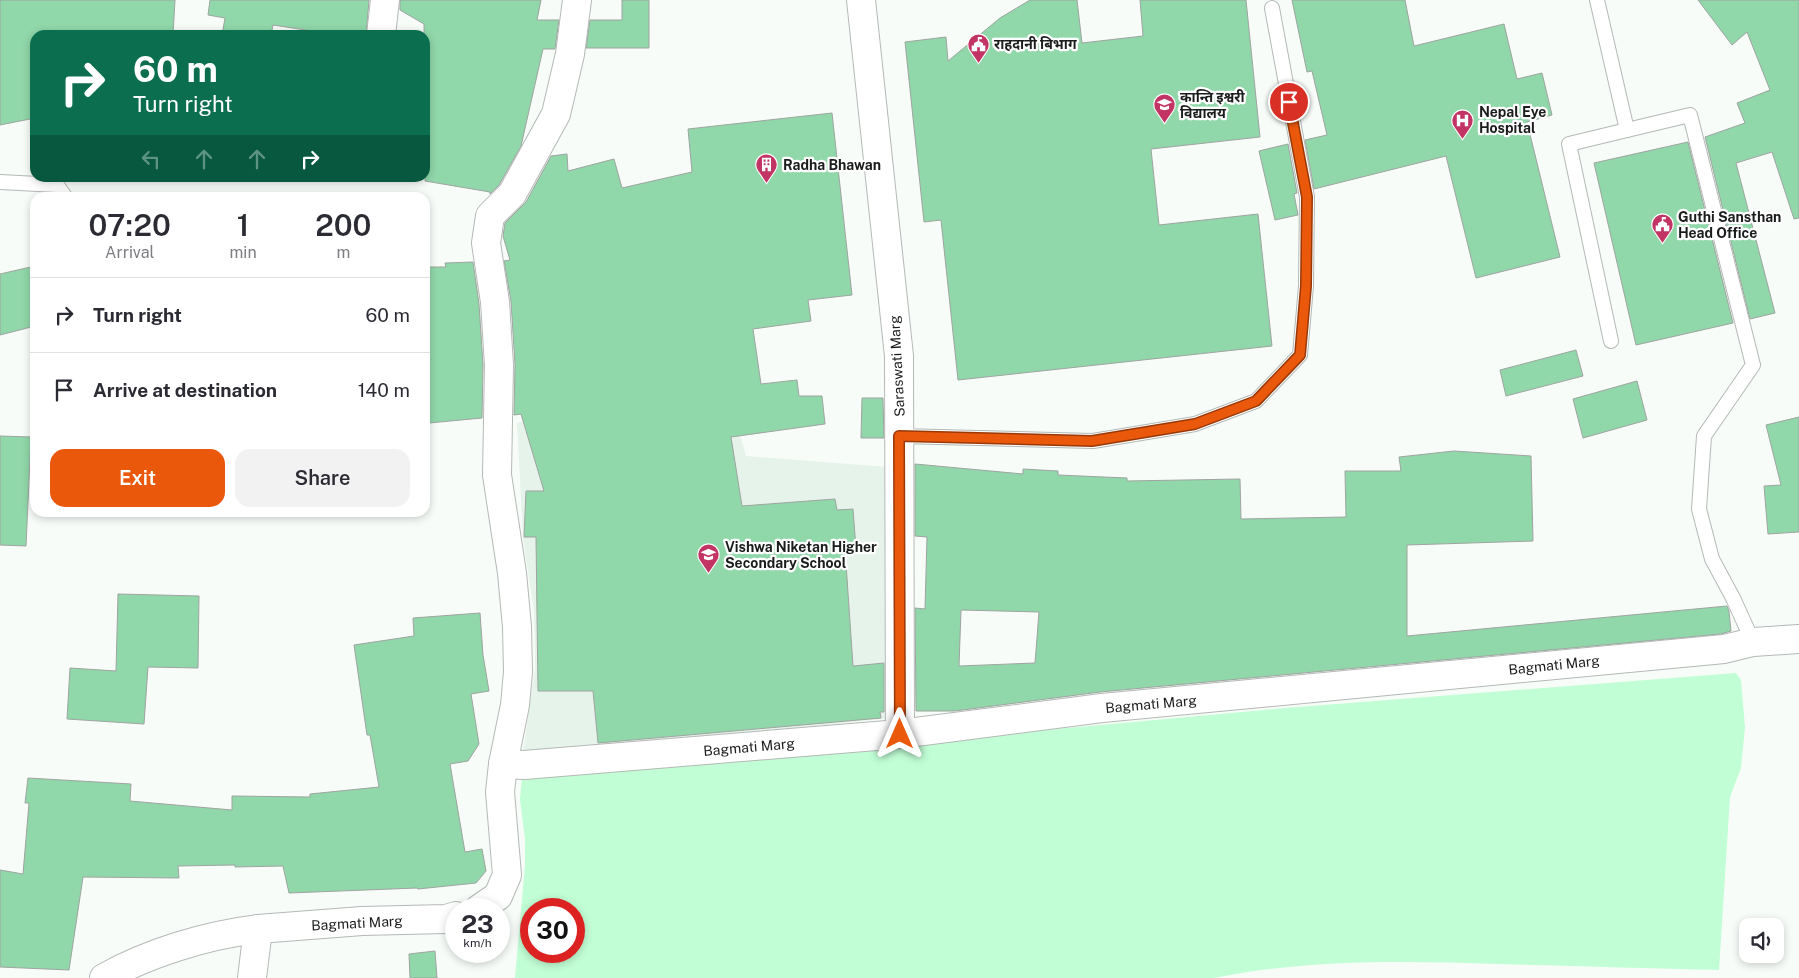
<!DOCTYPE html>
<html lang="en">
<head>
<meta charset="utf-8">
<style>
	:root { --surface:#fff; --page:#f2f2f3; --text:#2b2b33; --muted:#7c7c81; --line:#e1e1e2; --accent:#ea580c }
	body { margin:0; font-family:"Public Sans","Noto Sans Devanagari",sans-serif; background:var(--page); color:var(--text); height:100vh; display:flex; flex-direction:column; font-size:19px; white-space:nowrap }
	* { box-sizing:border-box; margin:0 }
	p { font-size:16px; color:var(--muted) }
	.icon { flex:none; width:28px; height:28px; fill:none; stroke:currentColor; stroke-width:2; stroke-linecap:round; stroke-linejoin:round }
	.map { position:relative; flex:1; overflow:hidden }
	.details { position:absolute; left:30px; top:192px; width:400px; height:325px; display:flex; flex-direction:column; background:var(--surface); border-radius:15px; box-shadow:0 2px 8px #0003 }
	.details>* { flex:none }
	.banner { position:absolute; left:30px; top:30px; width:400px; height:152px; border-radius:15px; box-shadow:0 2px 8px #0003; background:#0b6e4f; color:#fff; overflow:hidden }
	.controls { position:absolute; left:1739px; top:918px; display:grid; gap:10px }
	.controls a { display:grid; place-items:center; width:45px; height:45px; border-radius:10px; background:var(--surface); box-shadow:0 2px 8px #0003; font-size:25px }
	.speed { position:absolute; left:445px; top:898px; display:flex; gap:10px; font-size:25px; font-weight:700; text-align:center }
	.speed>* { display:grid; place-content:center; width:65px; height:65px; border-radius:50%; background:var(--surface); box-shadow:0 2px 8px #0003; line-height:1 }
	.speed small { font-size:12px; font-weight:400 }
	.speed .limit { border:8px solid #d22; background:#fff; color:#111 }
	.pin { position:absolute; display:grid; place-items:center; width:42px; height:42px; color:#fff; margin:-21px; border:2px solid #fff; border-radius:50%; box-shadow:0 1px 5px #0007 }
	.me { position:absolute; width:55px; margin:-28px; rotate:0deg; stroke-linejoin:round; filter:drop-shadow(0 0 4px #0008) }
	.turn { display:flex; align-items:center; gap:18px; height:105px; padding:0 20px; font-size:22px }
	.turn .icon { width:65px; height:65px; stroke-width:2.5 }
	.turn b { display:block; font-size:35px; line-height:42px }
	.lanes { display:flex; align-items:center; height:48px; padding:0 20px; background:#0003; justify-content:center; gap:25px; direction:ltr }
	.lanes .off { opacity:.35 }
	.eta { display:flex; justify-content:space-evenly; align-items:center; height:85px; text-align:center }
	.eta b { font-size:30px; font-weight:600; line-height:35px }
	.primary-button { display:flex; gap:10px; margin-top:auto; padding:10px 20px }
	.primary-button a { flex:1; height:58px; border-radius:15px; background:var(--accent); color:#fff; font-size:20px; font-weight:600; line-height:58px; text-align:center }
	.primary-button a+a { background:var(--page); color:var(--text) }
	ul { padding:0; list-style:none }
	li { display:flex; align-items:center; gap:15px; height:75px; padding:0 20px; border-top:1px solid var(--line) }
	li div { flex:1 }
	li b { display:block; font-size:19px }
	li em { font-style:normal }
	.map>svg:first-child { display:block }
</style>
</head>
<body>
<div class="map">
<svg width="1799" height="978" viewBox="0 0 1799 978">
	<rect width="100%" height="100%" fill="#f7fcf8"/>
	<!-- built -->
	<path fill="#e6f3ea" d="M 720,365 L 746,456 L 888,467 L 891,718 L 527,757 L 523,752 L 535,668 L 535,648 L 534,611 L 523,538 L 517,423 Z"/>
	<!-- green -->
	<path fill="#c1fed5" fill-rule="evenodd" d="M 1736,673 L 1741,680 L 1745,727 L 1741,768 L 1730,797 L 1719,970 C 1645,968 1572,966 1498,964 C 1403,961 1308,959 1214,978 L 515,978 L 525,865 L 525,839 L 520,800 L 522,776 L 904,743 L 1285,708 ZM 531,909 L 574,909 L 574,951 L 531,951 Z"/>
	<!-- building -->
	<g fill="#90d7a9" stroke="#9fa4a1" fill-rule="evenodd">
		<path d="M 0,0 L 175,0 L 173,35 L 35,35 L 35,118 L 0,125 Z"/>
		<path d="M 210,0 L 369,0 L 366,35 L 325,35 L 325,33 L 273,25 L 271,35 L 222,35 L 225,18 L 208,15 Z"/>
		<path d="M 400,0 L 541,0 L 537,20 L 559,20 L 555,49 L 543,49 L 521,146 L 499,185 L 490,194 L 490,192 L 425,181 L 424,24 L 400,10 Z"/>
		<path d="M 622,0 L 649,0 L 649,48 L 586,48 L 590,20 L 622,20 Z"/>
		<path d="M 1030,0 L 1077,0 L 1082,43 L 1143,36 L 1140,0 L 1246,0 L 1260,137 L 1151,149 L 1159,225 L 1258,214 L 1272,346 L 958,380 L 941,220 L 924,222 L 905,42 L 946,37 L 948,61 L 1000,18 Z"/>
		<path d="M 1292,0 L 1405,0 L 1414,46 L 1504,24 L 1517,79 L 1542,73 L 1552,115 L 1527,122 L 1560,257 L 1476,278 L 1446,156 L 1314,189 L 1305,140 L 1327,135 L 1312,71 L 1307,72 Z"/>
		<path d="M 1698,0 L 1799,0 L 1799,218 L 1794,219 L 1772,152 L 1736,163 L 1775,313 L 1750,319 L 1705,137 L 1745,123 L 1737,103 L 1770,90 L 1747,32 L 1732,45 Z"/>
		<path d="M 832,113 L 852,295 L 808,300 L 811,321 L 753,329 L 761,384 L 797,380 L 799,396 L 822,396 L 825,424 L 731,437 L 742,506 L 835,499 L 837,510 L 853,509 L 856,549 L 845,549 L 853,666 L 884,663 L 884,712 L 880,712 L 881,718 L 598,743 L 593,691 L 538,691 L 536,537 L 524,537 L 526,491 L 544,491 L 521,414 L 514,415 L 515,364 L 511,301 L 504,261 L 510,260 L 503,236 L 505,223 L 526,202 L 551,156 L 567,154 L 568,171 L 614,159 L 622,188 L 692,172 L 688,129 Z"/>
		<path d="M 1688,142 L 1733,323 L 1636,345 L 1594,163 Z"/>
		<path d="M 1288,144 L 1297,193 L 1294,194 L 1298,215 L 1275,220 L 1259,151 Z"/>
		<path d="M 473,262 L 479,304 L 483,365 L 482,418 L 429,423 L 425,384 L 425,267 L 446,267 L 445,263 Z"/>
		<path d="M 35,266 L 35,326 L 0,335 L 0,274 Z"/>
		<path d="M 1576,350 L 1583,376 L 1506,396 L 1500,370 Z"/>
		<path d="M 1637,381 L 1647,420 L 1583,438 L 1573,399 Z"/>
		<path d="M 862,398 L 883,398 L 884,438 L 861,438 Z"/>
		<path d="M 1799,417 L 1799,532 L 1768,534 L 1764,486 L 1781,485 L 1766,425 Z"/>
		<path d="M 0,436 L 31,437 L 26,546 L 0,545 Z"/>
		<path d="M 1454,451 L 1531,456 L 1533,541 L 1407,545 L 1407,636 L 1727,606 L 1729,611 L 1731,631 L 1721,634 L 1100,692 L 955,711 L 916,711 L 915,608 L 925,609 L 927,537 L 915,536 L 915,464 L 1023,474 L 1023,469 L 1058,471 L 1058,475 L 1127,478 L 1127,481 L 1240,479 L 1241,519 L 1346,517 L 1345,471 L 1401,471 L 1399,457 ZM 961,610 L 1039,612 L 1035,663 L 959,666 Z"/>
		<path d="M 118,594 L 199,596 L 198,668 L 148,667 L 144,724 L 67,719 L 70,668 L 116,671 Z"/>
		<path d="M 480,613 L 483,655 L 489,691 L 471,694 L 479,744 L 468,761 L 450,764 L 465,852 L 482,849 L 486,871 L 476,883 L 418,889 L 417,888 L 289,893 L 283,866 L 235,867 L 235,865 L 178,866 L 179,878 L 83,877 L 69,970 L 0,967 L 0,870 L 23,874 L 29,803 L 25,803 L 28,778 L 131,784 L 130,801 L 232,810 L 232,796 L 310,797 L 310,794 L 379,787 L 370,735 L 367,735 L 354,645 L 414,636 L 413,618 Z"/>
		<path d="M 435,951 L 437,978 L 410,978 L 409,954 Z"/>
	</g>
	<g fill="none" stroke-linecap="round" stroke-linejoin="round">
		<defs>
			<g id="service">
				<path d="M 1597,0 L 1627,130 L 1569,144 L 1611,341"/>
				<path d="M 1627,130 L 1690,115 L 1753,365 L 1704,436 L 1699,509 L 1712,559 L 1733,598 L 1753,642"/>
				<path d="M 0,182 L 57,185 L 66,198"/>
				<path d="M 899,436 L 1093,441 L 1195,424 L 1256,401 L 1300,355 L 1306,286 L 1307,197 L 1272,8"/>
			</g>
			<g id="minor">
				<path d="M 861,0 L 899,356 L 900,734"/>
				<path d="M 381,35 L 385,0"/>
				<path d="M 503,764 L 524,765 L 900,734 L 1102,708 L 1724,649 L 1753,642 L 1799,639"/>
				<path d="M 479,909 L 498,896 L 507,875 L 500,792 L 503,764 L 515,705 L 518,672 L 517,627 L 512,573 L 497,475 L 499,365 L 495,302 L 486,243 L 490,216 L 512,194 L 556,114 L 570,54 L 577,0"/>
				<path d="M 258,929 L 362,921 L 446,919 L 456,916"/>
				<path d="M 104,978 C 148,953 207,935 258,929 L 252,978"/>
			</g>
		</defs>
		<!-- service casing -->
		<use href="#service" stroke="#b4b9b6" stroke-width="16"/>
		<!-- minor casing -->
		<use href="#minor" stroke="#b4b9b6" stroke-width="30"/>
		<!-- service -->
		<use href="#service" stroke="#fff" stroke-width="14"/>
		<!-- minor -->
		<use href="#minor" stroke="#fff" stroke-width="28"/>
	</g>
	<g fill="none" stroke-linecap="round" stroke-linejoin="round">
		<defs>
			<path id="route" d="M 900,734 L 899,436 L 1092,441 L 1195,424 L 1256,401 L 1300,355 L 1306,286 L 1307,197 L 1289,102"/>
		</defs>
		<!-- route casing -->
		<use href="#route" stroke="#983908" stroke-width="12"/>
		<!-- route -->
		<use href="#route" stroke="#ea580c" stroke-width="9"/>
	</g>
	<!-- icons -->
	<defs>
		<symbol id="civic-pin" viewBox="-11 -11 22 30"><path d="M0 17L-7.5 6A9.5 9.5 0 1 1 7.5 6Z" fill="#c23464" stroke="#fff"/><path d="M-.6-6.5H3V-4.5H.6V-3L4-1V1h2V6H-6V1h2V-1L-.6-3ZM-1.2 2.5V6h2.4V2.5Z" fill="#fff"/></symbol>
		<symbol id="school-pin" viewBox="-11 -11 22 30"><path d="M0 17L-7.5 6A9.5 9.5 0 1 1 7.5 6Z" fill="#c23464" stroke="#fff"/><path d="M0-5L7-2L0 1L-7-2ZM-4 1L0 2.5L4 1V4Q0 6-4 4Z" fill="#fff"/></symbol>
		<symbol id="hospital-pin" viewBox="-11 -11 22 30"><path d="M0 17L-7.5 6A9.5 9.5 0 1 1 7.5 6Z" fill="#c23464" stroke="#fff"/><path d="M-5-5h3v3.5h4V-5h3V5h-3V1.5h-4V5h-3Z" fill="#fff"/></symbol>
		<symbol id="building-pin" viewBox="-11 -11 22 30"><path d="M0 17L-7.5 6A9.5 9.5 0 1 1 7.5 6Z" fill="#c23464" stroke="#fff"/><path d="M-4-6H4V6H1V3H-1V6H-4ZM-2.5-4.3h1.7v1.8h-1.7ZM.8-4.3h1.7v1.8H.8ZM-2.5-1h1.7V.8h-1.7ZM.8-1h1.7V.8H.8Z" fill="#fff"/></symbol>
	</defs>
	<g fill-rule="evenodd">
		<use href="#civic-pin" x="966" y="32" width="25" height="34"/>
		<use href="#school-pin" x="1152" y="92" width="25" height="34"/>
		<use href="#hospital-pin" x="1450" y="108" width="25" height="34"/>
		<use href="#building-pin" x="754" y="152" width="25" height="34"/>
		<use href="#civic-pin" x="1650" y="212" width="25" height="34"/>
		<use href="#school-pin" x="696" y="542" width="25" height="34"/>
	</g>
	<g text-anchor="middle" stroke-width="4.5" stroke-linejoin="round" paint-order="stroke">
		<!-- poi labels -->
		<g font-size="14" font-weight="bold" fill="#1b1d1c" stroke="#fff" text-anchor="start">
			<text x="994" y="49">राहदानी बिभाग</text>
			<text x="1180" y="102">कान्ति इश्वरी<tspan x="1180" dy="16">विद्यालय</tspan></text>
			<text x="1479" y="117">Nepal Eye<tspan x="1479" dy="16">Hospital</tspan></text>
			<text x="783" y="170">Radha Bhawan</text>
			<text x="1678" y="222">Guthi Sansthan<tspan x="1678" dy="16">Head Office</tspan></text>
			<text x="725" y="552">Vishwa Niketan Higher<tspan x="725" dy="16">Secondary School</tspan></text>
		</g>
		<!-- street labels -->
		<g font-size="14" fill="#1b1d1c" stroke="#fff">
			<text transform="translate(897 366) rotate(-93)" y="5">Saraswati Marg</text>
			<text transform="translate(1554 665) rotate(-6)" y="5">Bagmati Marg</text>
			<text transform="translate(1151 704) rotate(-5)" y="5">Bagmati Marg</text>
			<text transform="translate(749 747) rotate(-5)" y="5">Bagmati Marg</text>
			<text transform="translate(357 923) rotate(-3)" y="5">Bagmati Marg</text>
		</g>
	</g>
</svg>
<div class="controls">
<a><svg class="icon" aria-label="sound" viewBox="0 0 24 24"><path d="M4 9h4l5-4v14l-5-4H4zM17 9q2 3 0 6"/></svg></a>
</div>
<div class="speed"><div>23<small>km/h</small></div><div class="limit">30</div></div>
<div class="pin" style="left:1289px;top:102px;background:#d93025"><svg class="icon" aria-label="arrive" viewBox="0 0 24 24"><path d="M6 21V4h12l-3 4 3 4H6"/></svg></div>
<svg class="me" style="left:900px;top:734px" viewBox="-20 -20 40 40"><path d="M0-17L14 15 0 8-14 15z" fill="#ea580c" stroke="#fff" stroke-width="4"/></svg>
<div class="banner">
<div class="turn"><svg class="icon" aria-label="right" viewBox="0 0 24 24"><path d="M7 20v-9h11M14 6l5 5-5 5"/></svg><div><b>60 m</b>Turn right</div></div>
<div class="lanes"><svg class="icon off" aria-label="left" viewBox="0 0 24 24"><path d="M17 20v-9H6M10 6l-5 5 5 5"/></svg><svg class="icon off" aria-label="ahead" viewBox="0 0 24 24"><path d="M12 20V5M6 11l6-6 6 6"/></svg><svg class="icon off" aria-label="ahead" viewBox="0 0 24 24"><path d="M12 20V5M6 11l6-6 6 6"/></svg><svg class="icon" aria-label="right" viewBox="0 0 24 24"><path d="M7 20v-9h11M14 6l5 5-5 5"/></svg></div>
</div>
<section class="details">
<div class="eta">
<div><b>07:20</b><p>Arrival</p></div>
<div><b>1</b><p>min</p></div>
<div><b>200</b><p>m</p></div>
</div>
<ul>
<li><svg class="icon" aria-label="right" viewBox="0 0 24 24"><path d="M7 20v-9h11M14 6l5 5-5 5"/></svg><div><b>Turn right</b></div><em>60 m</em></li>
<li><svg class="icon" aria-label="arrive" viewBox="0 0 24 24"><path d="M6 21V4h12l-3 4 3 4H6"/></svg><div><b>Arrive at destination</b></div><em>140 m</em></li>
</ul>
<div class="primary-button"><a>Exit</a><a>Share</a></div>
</section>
</div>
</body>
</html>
